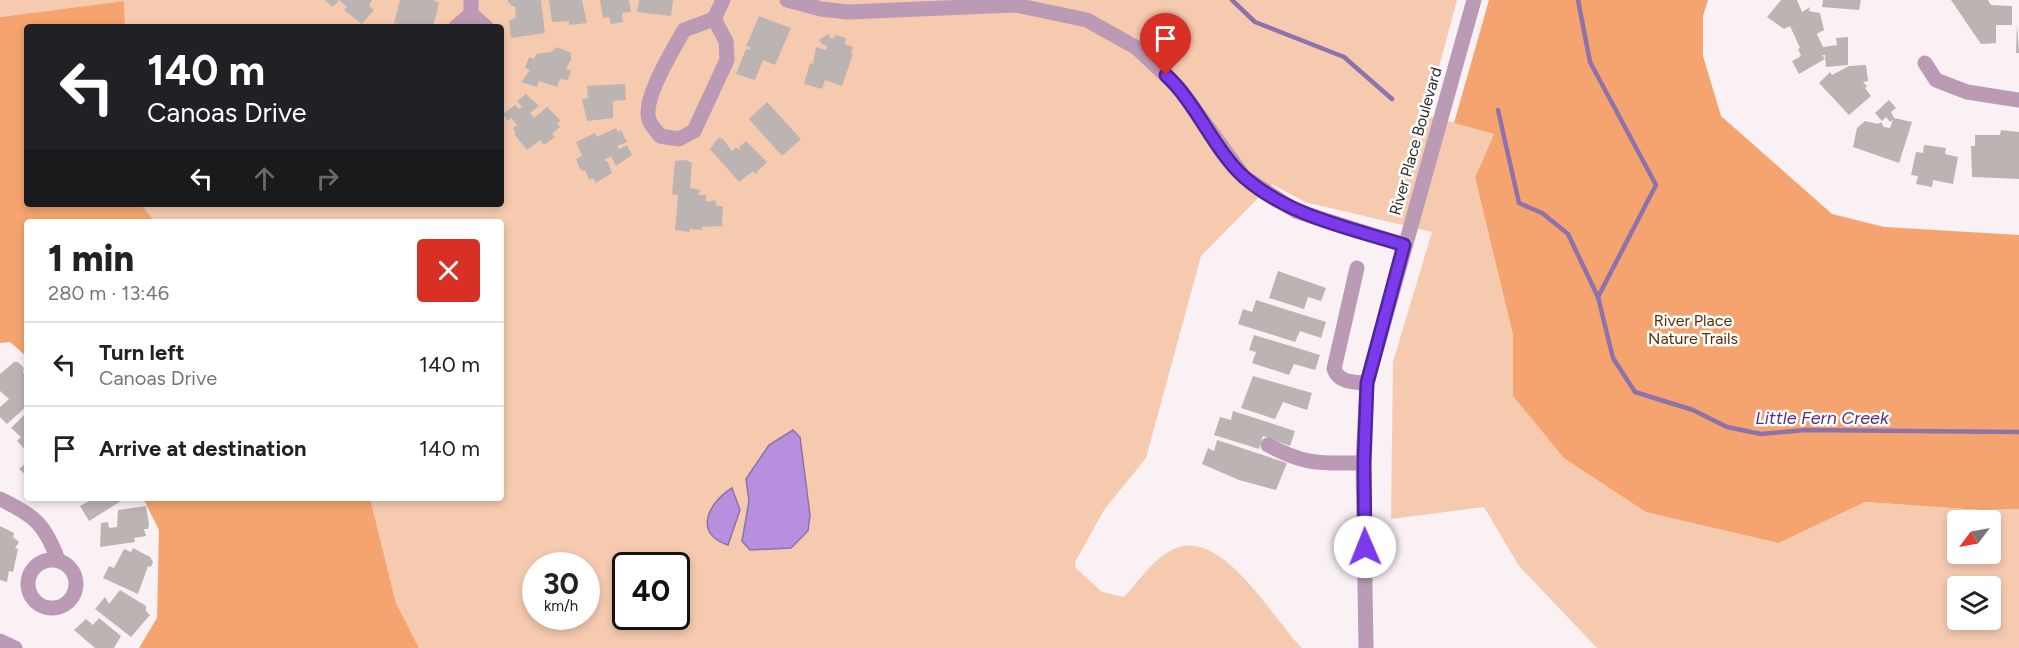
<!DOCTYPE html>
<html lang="en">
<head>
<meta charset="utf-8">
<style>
	:root { --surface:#fff; --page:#f6f6f6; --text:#222; --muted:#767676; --line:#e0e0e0 }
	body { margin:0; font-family:Figtree,sans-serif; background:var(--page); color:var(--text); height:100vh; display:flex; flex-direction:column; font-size:22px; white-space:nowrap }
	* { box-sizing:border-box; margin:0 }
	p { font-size:20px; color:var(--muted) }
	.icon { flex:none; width:33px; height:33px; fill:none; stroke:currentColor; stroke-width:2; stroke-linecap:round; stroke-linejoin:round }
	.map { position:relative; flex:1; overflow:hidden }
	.sheet { position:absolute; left:24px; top:219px; width:480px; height:282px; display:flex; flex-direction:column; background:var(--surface); border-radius:6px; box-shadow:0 3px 9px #0003 }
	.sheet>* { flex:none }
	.banner { position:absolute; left:24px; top:24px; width:480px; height:183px; border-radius:6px; box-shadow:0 3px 9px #0003; background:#202124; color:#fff; overflow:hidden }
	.needle { width:39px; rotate:238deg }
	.controls { position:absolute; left:1947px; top:510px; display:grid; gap:12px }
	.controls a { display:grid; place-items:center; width:54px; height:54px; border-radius:6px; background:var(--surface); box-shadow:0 3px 9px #0003; font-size:30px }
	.speed { position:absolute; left:522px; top:552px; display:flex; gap:12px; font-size:30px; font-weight:700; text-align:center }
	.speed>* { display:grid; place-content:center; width:78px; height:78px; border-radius:50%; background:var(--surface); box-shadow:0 3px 9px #0003; line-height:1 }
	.speed small { font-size:15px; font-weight:400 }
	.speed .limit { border:3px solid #111; border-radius:9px; background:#fff; color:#111 }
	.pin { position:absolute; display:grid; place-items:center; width:51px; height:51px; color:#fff; margin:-62px -26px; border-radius:50% 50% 50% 0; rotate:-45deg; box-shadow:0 0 6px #0007 }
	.pin .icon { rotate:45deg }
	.me { position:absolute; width:66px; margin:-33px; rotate:359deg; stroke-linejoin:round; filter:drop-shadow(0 0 4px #0008) }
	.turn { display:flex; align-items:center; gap:21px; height:126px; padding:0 24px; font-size:27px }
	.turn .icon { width:78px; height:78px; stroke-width:2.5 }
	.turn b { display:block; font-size:42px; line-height:51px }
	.lanes { display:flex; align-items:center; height:57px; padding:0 24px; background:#0003; justify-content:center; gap:30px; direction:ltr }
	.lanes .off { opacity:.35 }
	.round { display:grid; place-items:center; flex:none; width:63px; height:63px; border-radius:6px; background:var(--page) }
	.overview { display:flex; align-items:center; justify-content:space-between; height:102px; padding:0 24px }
	h1 { font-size:36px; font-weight:800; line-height:45px }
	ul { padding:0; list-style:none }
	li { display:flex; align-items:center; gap:18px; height:84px; padding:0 24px; border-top:2px solid var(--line) }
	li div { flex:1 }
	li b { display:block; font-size:22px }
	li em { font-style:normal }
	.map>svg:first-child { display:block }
</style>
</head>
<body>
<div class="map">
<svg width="2019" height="648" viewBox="0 0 2019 648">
	<rect width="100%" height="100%" fill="#f9f1f3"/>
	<!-- green -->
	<path fill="#f6caaf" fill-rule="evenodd" d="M 0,0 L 1457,0 L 1426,115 L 1494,134 L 1475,179 L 1513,335 L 1513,396 L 1779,543 L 1865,502 L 1982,510 L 2019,509 L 2019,648 L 1597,648 L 1519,566 L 1484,507 L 1391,519 L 1393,362 L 1432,232 L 1305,202 L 1272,184 L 1201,256 L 1146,458 L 1104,510 L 1075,562 L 1076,568 L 1102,592 L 1124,597 C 1139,581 1154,558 1174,549 C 1222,526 1274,621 1302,648 L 419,648 L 396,603 L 370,498 L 501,498 L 501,222 L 155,222 L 141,204 L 501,204 L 501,27 L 125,27 L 124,1 L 0,17 ZM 1958,520 L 1990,520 L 1990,554 L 1958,554 ZM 536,566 L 586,566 L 586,616 L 536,616 ZM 626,566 L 676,566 L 676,616 L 626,616 ZM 1958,586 L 1990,586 L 1990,620 L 1958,620 Z"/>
	<!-- forest -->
	<g fill="#f5a46f">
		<path d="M 1489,0 L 1708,0 L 1703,16 L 1703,56 L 1721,116 L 1832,214 L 1884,227 L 2019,235 L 2019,509 L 1982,510 L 1865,502 L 1779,543 L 1646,512 L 1564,458 L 1513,396 L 1513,335 L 1475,178 L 1494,134 L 1454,123 Z"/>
		<path d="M 124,1 L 125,27 L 27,27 L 27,204 L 141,204 L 155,222 L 27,222 L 27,357 L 10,342 L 0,343 L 0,17 Z"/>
		<path d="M 143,498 L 370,498 L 396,603 L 419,648 L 139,648 L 157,618 L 159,530 Z"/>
	</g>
	<!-- water -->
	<g fill="#b690df" stroke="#8e72aa" stroke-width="1.5">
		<path d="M 793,430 L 800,437 L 810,515 L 808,531 L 791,548 L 750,550 L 742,541 L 749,501 L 746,479 L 769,445 Z"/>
		<path d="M 732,488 L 740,510 L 728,545 C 693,533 708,503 732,488 Z"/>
	</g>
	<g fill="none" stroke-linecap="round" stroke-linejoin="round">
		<!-- stream -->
		<g stroke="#8e72aa" stroke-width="4.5">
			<path d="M 1232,0 L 1255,22 L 1344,57 L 1392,99"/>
			<path d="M 1578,0 L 1590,62 L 1656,185 L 1598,297"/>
			<path d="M 1498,110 L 1519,203 L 1542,213 L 1568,234 L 1598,297 L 1613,358 L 1635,392 L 1693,410 L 1727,427 L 1761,434 L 1805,430 L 2019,432"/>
		</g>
	</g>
	<!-- building -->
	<g fill="#bcb4b3">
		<path d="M 325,0 L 372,0 L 369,6 L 374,10 L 362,24 L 344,10 L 347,7 L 339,0 L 333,7 Z"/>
		<path d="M 400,0 L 433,0 L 439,3 L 433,27 L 413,27 L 394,23 Z"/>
		<path d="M 507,0 L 541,0 L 545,33 L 511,38 L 509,21 L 516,18 L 515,6 L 512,6 Z"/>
		<path d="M 549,0 L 582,0 L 587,23 L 569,25 L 569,21 L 552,22 Z"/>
		<path d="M 600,0 L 629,0 L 631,12 L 622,13 L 623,22 L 611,24 L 609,17 L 603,18 Z"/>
		<path d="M 639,0 L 673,0 L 671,16 L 637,12 Z"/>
		<path d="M 1781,0 L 1797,0 L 1802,12 L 1810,7 L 1809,11 L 1820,13 L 1824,30 L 1817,34 L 1823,47 L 1837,45 L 1836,38 L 1848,37 L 1848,65 L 1826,67 L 1825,55 L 1822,55 L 1825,59 L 1799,74 L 1792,61 L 1801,56 L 1798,49 L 1800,48 L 1790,26 L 1784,29 L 1767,17 Z"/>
		<path d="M 1823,0 L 1861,0 L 1859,10 L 1822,7 Z"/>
		<path d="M 1951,0 L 1988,0 L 1991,5 L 2012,6 L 2012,25 L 1996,25 L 1996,43 L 1981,44 Z"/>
		<path d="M 759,16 L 791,28 L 775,65 L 763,60 L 755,80 L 736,74 L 746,49 L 750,50 L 750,47 L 746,46 Z"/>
		<path d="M 2017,23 L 2019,53 L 2016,53 Z"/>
		<path d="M 828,34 L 832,39 L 836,35 L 846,38 L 845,44 L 853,47 L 851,54 L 853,54 L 842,86 L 825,80 L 822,89 L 804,84 L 810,63 L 813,64 L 816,47 L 826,50 L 827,46 L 822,44 L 819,40 Z"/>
		<path d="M 557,47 L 571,53 L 571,60 L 566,69 L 571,71 L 568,80 L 560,79 L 557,87 L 539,81 L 537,87 L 521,82 L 530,70 L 525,68 L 529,57 L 534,59 L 536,54 L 551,52 Z"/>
		<path d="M 1866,65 L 1868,81 L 1863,82 L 1867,86 L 1865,88 L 1871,96 L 1849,115 L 1819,83 L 1830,72 L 1832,75 L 1849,66 Z"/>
		<path d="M 625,84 L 626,100 L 613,101 L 613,118 L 587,121 L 582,99 L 588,98 L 587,86 Z"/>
		<path d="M 526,94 L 539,106 L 530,113 L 534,118 L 547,107 L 561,121 L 557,123 L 560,127 L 552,134 L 555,137 L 544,145 L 540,140 L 527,150 L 514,134 L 516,133 L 513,128 L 517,125 L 511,118 L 508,121 L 503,114 L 515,105 L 519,109 L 522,107 L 517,101 Z"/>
		<path d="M 1889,100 L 1896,108 L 1891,112 L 1894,118 L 1912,122 L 1899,163 L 1853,147 L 1857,128 L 1865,121 L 1878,124 L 1881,122 L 1884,127 L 1890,128 L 1893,120 L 1890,122 L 1886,117 L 1882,121 L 1875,113 Z"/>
		<path d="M 767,102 L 801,139 L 782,156 L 749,119 Z"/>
		<path d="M 616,128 L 618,132 L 621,130 L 627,142 L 617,146 L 619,149 L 627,145 L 632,155 L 616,166 L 611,156 L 604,160 L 608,162 L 612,173 L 596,183 L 593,178 L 589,180 L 585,170 L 582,171 L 579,167 L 576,159 L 582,156 L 576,142 L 595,133 L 597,137 Z"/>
		<path d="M 2001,130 L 2019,132 L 2019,179 L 1972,177 L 1971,146 L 1975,146 L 1975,135 L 2000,135 Z"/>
		<path d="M 718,138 L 723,139 L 732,151 L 736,147 L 740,151 L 739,147 L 746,141 L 767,162 L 755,174 L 753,171 L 739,182 L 710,149 Z"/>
		<path d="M 1924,145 L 1946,148 L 1945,154 L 1958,157 L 1953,184 L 1933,180 L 1932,187 L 1916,184 L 1918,176 L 1911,175 L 1916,152 L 1923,153 Z"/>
		<path d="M 686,160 L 692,163 L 690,188 L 700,190 L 699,195 L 706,195 L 706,202 L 715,200 L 717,206 L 723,206 L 722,226 L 702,227 L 702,230 L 690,229 L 689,232 L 675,230 L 678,195 L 672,194 L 675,161 Z"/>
		<path d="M 1278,271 L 1326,288 L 1321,301 L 1308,297 L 1304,309 L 1269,298 Z"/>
		<path d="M 1256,300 L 1326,322 L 1321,338 L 1300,331 L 1295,342 L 1238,324 L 1243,309 L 1252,312 Z"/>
		<path d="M 1254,335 L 1320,355 L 1315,370 L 1294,364 L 1289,375 L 1252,363 L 1256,352 L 1249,350 Z"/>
		<path d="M 14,362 L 18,362 L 24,368 L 23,372 L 27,377 L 27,406 L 7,424 L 0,417 L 0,407 L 9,399 L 0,391 L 0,374 Z"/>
		<path d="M 1253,376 L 1312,393 L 1307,410 L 1283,402 L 1275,419 L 1241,408 Z"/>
		<path d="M 1233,411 L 1295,431 L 1290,446 L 1263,436 L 1259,449 L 1214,435 L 1220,417 L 1231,420 Z"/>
		<path d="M 27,412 L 27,452 L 17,441 L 21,437 L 11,428 Z"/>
		<path d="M 1217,440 L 1287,463 L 1276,490 L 1239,480 L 1202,464 L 1208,448 L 1214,451 Z"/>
		<path d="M 27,462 L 27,476 L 19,469 Z"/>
		<path d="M 89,498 L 126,498 L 89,521 L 80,506 L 91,500 Z"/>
		<path d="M 146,506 L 149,524 L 148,529 L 144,529 L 146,536 L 134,538 L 135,542 L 100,547 L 101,523 L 108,522 L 109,528 L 117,527 L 118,510 Z"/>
		<path d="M 0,526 L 14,533 L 13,537 L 19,542 L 15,548 L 18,549 L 13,572 L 9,571 L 7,582 L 0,580 Z"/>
		<path d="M 133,548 L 150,557 L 153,562 L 151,567 L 148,566 L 138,594 L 103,578 L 109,566 L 114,568 L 124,549 L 131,552 Z"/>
		<path d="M 120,590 L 146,606 L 146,611 L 150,615 L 131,637 L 95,609 L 105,597 L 109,604 Z"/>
		<path d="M 99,618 L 121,636 L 114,648 L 95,648 L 74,630 L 86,619 L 93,625 Z"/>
	</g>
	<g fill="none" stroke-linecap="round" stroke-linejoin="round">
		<!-- minor -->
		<g stroke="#bb9ab5" stroke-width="15">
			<path d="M 471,0 L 471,14 L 486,27"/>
			<path d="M 787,0 L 821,9 L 848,12 L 1015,5 L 1087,20 L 1137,48 L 1180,89 L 1244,177 L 1296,211 L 1404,245"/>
			<path d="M 714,19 L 726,41 L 727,60 L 694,131 L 679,139 L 660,136 C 657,131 651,126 649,120 C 642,99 673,50 684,30 L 714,19 L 723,0"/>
			<path d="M 456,27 L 471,14"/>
			<path d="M 1925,63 L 1936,80 L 1967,92 L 2019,100"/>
			<path d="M 1357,268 L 1334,369 C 1339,383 1354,382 1367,383"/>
			<path d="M 1268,445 C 1307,466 1321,463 1363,463"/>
			<path d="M 0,499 C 34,515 45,524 58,560"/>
			<circle cx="52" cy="584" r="24"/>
			<path d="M 0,641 L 15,648"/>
			<path d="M 1366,648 L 1363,463 L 1367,383 L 1474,0"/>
		</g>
	</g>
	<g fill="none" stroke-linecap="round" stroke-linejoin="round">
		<defs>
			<path id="route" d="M 1166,75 C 1197,104 1214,150 1244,177 C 1288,216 1350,228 1404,245 L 1367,383 L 1364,463 L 1365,547"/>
		</defs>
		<!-- route casing -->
		<use href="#route" stroke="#51269a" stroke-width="15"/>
		<!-- route -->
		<use href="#route" stroke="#7c3aed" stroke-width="10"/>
	</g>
	<g text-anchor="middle" stroke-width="5" stroke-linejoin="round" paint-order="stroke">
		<!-- street labels -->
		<g font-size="16" fill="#302d2d" stroke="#fff">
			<text transform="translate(1415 141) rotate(-74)" y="6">River Place Boulevard</text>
		</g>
		<!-- park labels -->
		<g font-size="16" fill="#602d02" stroke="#fff">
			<text x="1693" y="326">River Place<tspan x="1693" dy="18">Nature Trails</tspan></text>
		</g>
		<!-- water labels -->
		<g font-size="18" font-style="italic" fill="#5c2b87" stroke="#fff">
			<text x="1822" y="424">Little Fern Creek</text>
		</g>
	</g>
</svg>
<div class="controls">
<a><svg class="needle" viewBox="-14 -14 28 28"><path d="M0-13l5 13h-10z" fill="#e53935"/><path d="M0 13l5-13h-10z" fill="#767676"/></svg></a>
<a><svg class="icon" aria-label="layers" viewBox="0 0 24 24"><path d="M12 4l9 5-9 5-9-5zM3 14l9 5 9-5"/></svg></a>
</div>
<div class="speed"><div>30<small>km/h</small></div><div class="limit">40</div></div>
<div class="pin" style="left:1166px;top:75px;background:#d93025"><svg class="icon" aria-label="arrive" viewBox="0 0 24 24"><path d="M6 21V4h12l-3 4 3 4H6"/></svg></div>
<svg class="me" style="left:1365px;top:547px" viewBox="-20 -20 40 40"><circle r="19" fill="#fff"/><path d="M0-13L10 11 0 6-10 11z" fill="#7c3aed"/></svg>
<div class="banner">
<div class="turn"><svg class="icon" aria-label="left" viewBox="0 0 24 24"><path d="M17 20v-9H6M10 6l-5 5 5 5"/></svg><div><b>140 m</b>Canoas Drive</div></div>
<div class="lanes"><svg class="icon" aria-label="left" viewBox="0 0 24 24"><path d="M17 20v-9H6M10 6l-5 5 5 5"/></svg><svg class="icon off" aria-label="ahead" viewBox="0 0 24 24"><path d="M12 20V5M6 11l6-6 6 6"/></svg><svg class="icon off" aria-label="right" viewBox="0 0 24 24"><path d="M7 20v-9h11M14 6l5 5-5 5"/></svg></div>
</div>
<section class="sheet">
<div class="overview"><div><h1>1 min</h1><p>280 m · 13:46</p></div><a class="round" style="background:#d93025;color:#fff"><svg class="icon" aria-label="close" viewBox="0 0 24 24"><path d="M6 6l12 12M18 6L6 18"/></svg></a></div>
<ul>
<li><svg class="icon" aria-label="left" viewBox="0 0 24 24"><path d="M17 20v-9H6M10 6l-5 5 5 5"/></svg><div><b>Turn left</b><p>Canoas Drive</p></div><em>140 m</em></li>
<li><svg class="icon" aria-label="arrive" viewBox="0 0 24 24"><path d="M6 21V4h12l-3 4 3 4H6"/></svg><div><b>Arrive at destination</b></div><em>140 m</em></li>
</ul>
</section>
</div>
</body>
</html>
